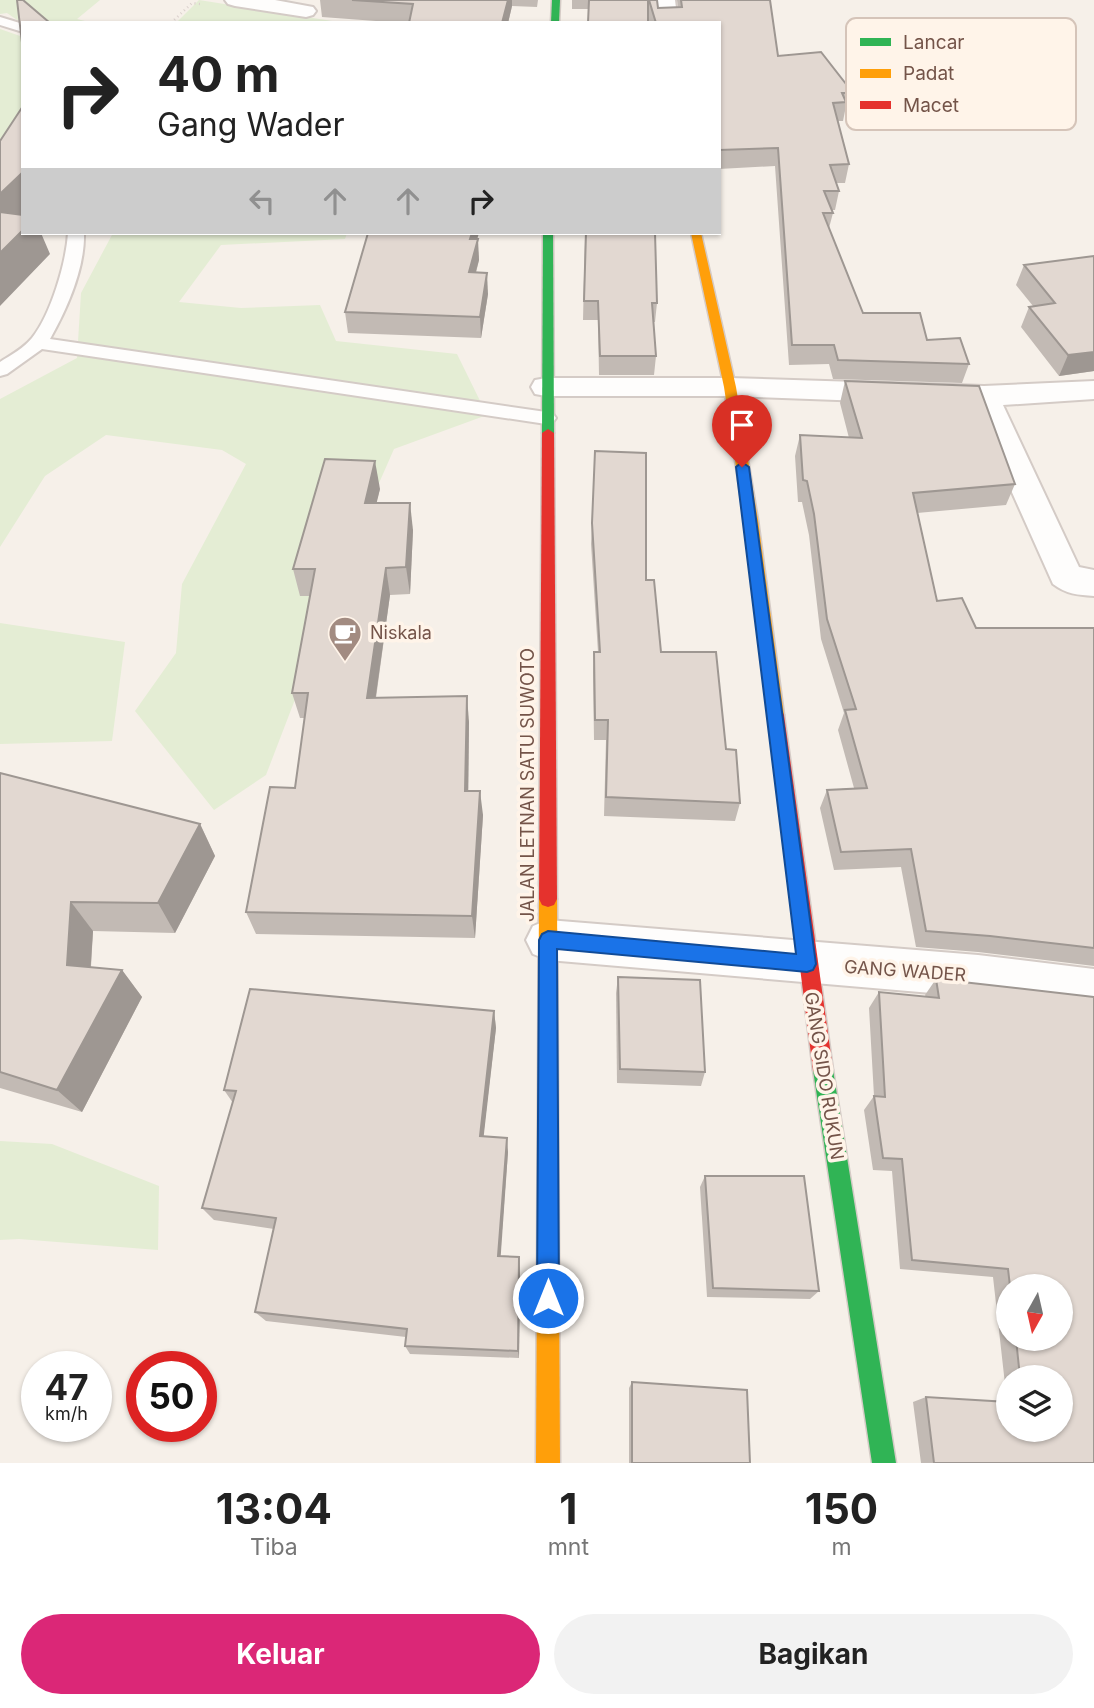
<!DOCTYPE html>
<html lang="id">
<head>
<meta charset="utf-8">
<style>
	:root { --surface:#fff; --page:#f2f2f2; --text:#222; --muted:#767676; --accent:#db2777 }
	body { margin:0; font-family:Inter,sans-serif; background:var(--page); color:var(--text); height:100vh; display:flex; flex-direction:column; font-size:26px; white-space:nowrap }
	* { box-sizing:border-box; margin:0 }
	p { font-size:23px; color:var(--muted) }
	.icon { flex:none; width:38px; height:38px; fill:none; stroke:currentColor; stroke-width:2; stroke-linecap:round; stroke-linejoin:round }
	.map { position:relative; height:1463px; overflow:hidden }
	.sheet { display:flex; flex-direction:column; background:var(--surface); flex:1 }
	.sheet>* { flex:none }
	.hud { position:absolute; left:21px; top:21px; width:700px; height:214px; border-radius:0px; box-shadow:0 2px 5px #0004; background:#fff; color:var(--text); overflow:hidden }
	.needle { width:46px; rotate:188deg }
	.fabs { position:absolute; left:996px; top:1274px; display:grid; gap:14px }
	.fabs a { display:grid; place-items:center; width:77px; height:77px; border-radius:50%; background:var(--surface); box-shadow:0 2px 5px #0004; font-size:35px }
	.speed { position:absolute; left:21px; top:1351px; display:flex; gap:14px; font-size:35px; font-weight:700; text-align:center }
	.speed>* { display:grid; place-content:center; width:91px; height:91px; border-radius:50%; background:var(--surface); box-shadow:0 2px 5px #0004; line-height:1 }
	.speed small { font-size:18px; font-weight:400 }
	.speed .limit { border:10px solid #d22; background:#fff; color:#111 }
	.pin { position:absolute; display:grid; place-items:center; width:60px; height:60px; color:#fff; margin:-72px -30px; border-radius:50% 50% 50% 0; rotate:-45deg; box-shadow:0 0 7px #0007 }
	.pin .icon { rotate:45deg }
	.me { position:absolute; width:77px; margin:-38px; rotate:0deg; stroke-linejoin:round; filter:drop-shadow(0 0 5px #0008) }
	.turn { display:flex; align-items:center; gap:24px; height:147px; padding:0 21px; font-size:32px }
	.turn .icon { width:91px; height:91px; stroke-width:2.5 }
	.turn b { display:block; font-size:49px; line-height:60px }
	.lanes { display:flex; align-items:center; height:66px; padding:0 21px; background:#0003; justify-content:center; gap:35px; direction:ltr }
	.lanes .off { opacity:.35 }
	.eta { display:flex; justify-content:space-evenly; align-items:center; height:119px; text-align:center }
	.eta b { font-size:42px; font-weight:700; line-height:49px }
	.action { display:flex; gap:14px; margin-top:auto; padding:14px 21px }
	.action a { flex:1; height:80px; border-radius:42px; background:var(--accent); color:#fff; font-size:28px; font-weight:700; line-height:80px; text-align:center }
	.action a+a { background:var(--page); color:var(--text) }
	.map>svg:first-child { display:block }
</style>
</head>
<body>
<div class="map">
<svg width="1094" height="1463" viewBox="0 0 1094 1463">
	<rect width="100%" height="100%" fill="#f6f0e9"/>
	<!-- green -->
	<g fill="#e4edd4">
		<path d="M 0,0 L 100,0 L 77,19 L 93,23 L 23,24 L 7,13 L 0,14 Z"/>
		<path d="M 199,0 L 345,23 L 176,23 Z"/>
		<path d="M 0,29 L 23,37 L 23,222 L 0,245 Z"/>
		<path d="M 113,233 L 347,233 L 345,239 L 221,245 L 179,302 L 241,308 L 320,305 L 336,341 L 457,354 L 487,415 L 394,449 L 372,499 L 266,775 L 214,810 L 135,711 L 176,653 L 182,584 L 246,464 L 222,450 L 106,435 L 45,476 L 0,547 L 0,399 L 77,358 L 81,293 Z"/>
		<path d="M 0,623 L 125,642 L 112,741 L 0,744 Z"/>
		<path d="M 0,1141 L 52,1144 L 159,1186 L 158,1250 L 19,1239 L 0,1240 Z"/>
	</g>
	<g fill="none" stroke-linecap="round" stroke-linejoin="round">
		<defs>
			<g id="lane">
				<path d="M 0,17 L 23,24 L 23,32 L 0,25 Z"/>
				<path d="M 68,233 L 84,233 C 85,268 67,309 50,339 L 546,412 L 553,414 L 556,418 L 553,422 L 546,424 L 42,349 L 7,374 L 0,376 L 0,362 C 11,355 24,348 32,338 C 51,314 66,263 68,233 Z"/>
			</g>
			<g id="street">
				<path d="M 225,0 L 275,0 L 313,7 L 316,11 L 313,15 L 306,17 L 235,6 L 228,4 Z"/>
				<path d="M 655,0 L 675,0 L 678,23 L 658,23 Z"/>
				<path d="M 546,378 L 730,378 L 984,386 L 1094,381 L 1094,399 L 1003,405 L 1079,567 L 1094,570 L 1094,596 C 1078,595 1066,594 1053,584 L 973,405 L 730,396 L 546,396 L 535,394 L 531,387 L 535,380 Z"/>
				<path d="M 548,920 L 978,955 L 1094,969 L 1094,1011 L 978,997 L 548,960 L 533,954 L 526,940 L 533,926 Z"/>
			</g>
			<g id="fast">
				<path d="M 552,0 L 560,0 L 559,23 L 551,23 Z"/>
				<path d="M 543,233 L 553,233 L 554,433 L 548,437 L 542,433 Z"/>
				<path d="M 823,1061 L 830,1063 L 833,1070 L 896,1463 L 872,1463 L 813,1070 L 816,1063 Z"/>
			</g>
			<g id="slow">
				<path d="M 691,233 L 701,233 L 736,387 L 758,520 L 784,715 L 782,719 L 770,719 L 768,715 L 744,520 L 724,387 Z"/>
				<path d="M 548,891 L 554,893 L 557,899 L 560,1463 L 536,1463 L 539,899 L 542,893 Z"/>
			</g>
			<g id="jam">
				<path d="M 548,429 L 554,433 L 557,899 L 554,905 L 548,907 L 542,905 L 539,899 L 542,433 Z"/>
				<path d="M 776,709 L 782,711 L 784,715 L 833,1070 L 830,1077 L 823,1079 L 816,1077 L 813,1070 L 768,715 L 770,711 Z"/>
			</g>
		</defs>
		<!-- lane casing -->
		<use href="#lane" stroke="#d4cbc6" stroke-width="4"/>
		<!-- street casing -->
		<use href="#street" stroke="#d4cbc6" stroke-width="4"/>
		<!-- fast casing -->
		<use href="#fast" stroke="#d5cbc6" stroke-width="3"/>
		<!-- slow casing -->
		<use href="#slow" stroke="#d5cbc6" stroke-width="3"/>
		<!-- jam casing -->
		<use href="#jam" stroke="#d5cbc6" stroke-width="3"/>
		<!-- path -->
		<path stroke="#dad0cc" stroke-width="2.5" stroke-dasharray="1 3.5" stroke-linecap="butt" d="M 171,23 L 192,3 L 200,4"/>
		<!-- lane -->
		<use href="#lane" fill="#fefdfc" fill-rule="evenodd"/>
		<!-- street -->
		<use href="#street" fill="#fefdfc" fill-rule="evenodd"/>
		<!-- fast -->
		<use href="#fast" fill="#30b455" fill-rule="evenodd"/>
		<!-- slow -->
		<use href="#slow" fill="#ff9f0a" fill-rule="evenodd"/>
		<!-- jam -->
		<use href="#jam" fill="#e5322d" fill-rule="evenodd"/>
	</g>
	<!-- wall -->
	<g fill="#c2bab4" fill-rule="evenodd">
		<path d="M 320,0 L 538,0 L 537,7 L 512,6 L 508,23 L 403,23 L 322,17 Z"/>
		<path d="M 572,0 L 657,0 L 658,8 L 678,7 L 677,0 L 770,0 L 778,56 L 853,93 L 849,111 L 845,111 L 843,121 L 837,121 L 849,164 L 845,183 L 836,183 L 839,191 L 835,210 L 831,210 L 833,213 L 829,228 L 863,313 L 927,340 L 969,364 L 962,383 L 833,379 L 829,364 L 789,365 L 775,166 L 719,169 L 719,23 L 649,23 L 648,21 L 588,9 L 572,9 Z"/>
		<path d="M 394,233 L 479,233 L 477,239 L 479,260 L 476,273 L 488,294 L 481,338 L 348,333 L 345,312 Z"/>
		<path d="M 585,233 L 657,303 L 655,322 L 653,322 L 656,356 L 654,375 L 599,375 L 598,320 L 583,320 Z"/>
		<path d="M 1094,256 L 1094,371 L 1059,376 L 1021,327 L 1029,307 L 1033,306 L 1016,285 L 1024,265 Z"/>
		<path d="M 845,381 L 1015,484 L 1006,505 L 917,513 L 937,601 L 976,628 L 1094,628 L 1094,966 L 978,952 L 916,947 L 901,867 L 834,870 L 820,808 L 827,790 L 854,788 L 838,730 L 844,713 L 821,639 L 809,535 L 802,502 L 798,502 L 795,456 L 800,435 L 849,438 L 840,403 Z"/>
		<path d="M 595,451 L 646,580 L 661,652 L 726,749 L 740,803 L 735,821 L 604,816 L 606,740 L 594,740 L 593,672 L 594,652 L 598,652 L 591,544 Z"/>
		<path d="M 380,489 L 376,503 L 413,530 L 410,594 L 390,595 L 376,698 L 469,722 L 468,791 L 483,815 L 475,938 L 256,934 L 246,912 L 295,788 L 305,718 L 300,718 L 292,693 L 310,596 L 300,596 L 293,569 Z"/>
		<path d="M 0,773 L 200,824 L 215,856 L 175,933 L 93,931 L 91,967 L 122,970 L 142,997 L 82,1112 L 0,1088 Z"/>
		<path d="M 618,977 L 705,1072 L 701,1086 L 617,1083 L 616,993 Z"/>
		<path d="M 936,979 L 1094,997 L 1094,1463 L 921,1463 L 913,1402 L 926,1397 L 1007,1402 L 993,1277 L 900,1269 L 892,1171 L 873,1170 L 864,1110 L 874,1096 L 869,1008 L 879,992 L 926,997 L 925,995 ZM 1008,1286 L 1060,1286 L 1060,1339 L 1008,1339 ZM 1008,1377 L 1060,1377 L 1060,1430 L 1008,1430 Z"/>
		<path d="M 494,1011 L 496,1028 L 483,1137 L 508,1152 L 500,1256 L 520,1267 L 519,1358 L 410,1354 L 405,1346 L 406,1337 L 266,1321 L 255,1312 L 274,1229 L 214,1220 L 202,1208 L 233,1103 L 224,1090 Z"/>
		<path d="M 705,1176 L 819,1291 L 810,1299 L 707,1297 L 700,1187 Z"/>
		<path d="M 632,1382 L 750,1463 L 629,1463 L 629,1388 Z"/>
	</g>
	<!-- shaded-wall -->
	<g fill="#9e9792">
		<path d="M 508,0 L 512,0 L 512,6 L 508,23 L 502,23 Z"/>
		<path d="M 23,172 L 23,222 L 0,245 L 0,194 Z"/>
		<path d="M 23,230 L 23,233 L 41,233 L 50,254 L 0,306 L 0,253 Z"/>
		<path d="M 472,233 L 479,233 L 471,259 L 470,239 Z"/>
		<path d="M 478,239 L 479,260 L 470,293 L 469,272 Z"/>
		<path d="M 487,273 L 488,294 L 481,338 L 480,317 Z"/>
		<path d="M 1094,352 L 1094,371 L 1059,376 L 1068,355 Z"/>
		<path d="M 375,461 L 380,489 L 370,530 L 365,503 Z"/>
		<path d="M 410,503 L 413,530 L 410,594 L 406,567 Z"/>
		<path d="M 386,568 L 390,595 L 372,723 L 367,698 Z"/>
		<path d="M 467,696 L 469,722 L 468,815 L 465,791 Z"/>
		<path d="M 480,791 L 483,815 L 475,938 L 472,916 Z"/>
		<path d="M 200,824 L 215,856 L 175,933 L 158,903 Z"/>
		<path d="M 71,902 L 93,931 L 89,992 L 67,965 Z"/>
		<path d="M 122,970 L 142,997 L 82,1112 L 57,1090 Z"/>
		<path d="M 494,1011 L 496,1028 L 482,1151 L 480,1136 Z"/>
		<path d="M 507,1138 L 508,1152 L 500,1266 L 498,1256 Z"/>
		<path d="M 519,1257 L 520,1267 L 519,1358 L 518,1351 Z"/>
	</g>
	<!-- building -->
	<g fill="#e2d8d1" stroke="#9e9792" stroke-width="2">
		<path d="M 17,0 L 23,0 L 50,23 L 23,23 L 23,51 Z"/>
		<path d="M 352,0 L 508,0 L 502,23 L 409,23 L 413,4 Z"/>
		<path d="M 589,0 L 648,0 L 648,23 L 588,23 Z"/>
		<path d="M 649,0 L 657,0 L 658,8 L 682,7 L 681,0 L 770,0 L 778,56 L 821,52 L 853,93 L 842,93 L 846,102 L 833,103 L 849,164 L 830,165 L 839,191 L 824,191 L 833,213 L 823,213 L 863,313 L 920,313 L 927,340 L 960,338 L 969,364 L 838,360 L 834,345 L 792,345 L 778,148 L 719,150 L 719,23 L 656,23 Z"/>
		<path d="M 23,106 L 23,172 L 0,194 L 0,141 Z"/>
		<path d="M 0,212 L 23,215 L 23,230 L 0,253 Z"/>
		<path d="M 368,233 L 393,234 L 394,233 L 472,233 L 470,239 L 478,239 L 469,272 L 487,273 L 480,317 L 345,312 Z"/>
		<path d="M 586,233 L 655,233 L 657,303 L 652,303 L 656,356 L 600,356 L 598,301 L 584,301 Z"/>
		<path d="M 1094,256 L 1094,352 L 1068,355 L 1029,307 L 1055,303 L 1024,265 Z"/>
		<path d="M 845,381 L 979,386 L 1015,484 L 913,493 L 937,601 L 962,598 L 976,628 L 1094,628 L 1094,948 L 990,936 L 926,931 L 911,849 L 841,852 L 827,790 L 867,788 L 845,710 L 856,709 L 827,619 L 814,514 L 807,481 L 803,480 L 800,435 L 862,438 Z"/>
		<path d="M 595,451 L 646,453 L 646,580 L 654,580 L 661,652 L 716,652 L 726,749 L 736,750 L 740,803 L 606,797 L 608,720 L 595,720 L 594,652 L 600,652 L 592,523 Z"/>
		<path d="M 325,459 L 375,461 L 365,503 L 410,503 L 406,567 L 386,568 L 367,698 L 467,696 L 465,791 L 480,791 L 472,916 L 246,912 L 270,787 L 295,788 L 308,693 L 292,693 L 315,569 L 293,569 Z"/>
		<path d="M 0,773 L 200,824 L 158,903 L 71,902 L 67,965 L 122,970 L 57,1090 L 0,1072 Z"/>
		<path d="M 618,977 L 700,980 L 705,1072 L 620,1069 Z"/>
		<path d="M 936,979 L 1094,997 L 1094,1463 L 934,1463 L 926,1397 L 1008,1402 L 1008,1430 L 1060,1430 L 1060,1377 L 1020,1377 L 1016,1339 L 1060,1339 L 1060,1286 L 1010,1286 L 1008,1269 L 912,1260 L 902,1159 L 883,1158 L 874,1096 L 885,1097 L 879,992 L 939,998 Z"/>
		<path d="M 250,989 L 494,1011 L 480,1136 L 507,1138 L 498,1256 L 519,1257 L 518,1351 L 405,1346 L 407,1329 L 255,1312 L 276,1218 L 202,1208 L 236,1091 L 224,1090 Z"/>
		<path d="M 705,1176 L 804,1176 L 819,1291 L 713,1288 Z"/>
		<path d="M 632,1382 L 747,1390 L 750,1463 L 632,1463 Z"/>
	</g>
	<!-- route -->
	<path fill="#1a73e8" stroke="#114b97" stroke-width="2" d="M 742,462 L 749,467 L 816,964 L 813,970 L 807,972 L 557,949 L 559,1298 L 555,1305 L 548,1309 L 540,1305 L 537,1298 L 539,940 L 542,934 L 548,931 L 796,954 L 736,467 Z"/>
	<!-- icons -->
	<defs>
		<symbol id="cafe-pin" viewBox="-11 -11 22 30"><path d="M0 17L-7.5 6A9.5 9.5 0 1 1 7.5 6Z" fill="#a28b81" stroke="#fff4e9"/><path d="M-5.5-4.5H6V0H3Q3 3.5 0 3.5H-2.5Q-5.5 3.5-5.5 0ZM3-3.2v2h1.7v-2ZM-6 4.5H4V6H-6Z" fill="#fff"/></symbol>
	</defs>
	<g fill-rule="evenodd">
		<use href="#cafe-pin" x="326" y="614" width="38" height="52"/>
	</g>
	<g text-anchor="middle" stroke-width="7" stroke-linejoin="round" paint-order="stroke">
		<!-- poi labels -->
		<g font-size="18" fill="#745449" stroke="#fff4e9" text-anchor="start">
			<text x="370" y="639">Niskala</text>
		</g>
		<!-- street labels -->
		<g font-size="18" fill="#745449" stroke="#fff4e9">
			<text transform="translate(528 785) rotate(-90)" y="6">JALAN LETNAN SATU SUWOTO</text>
			<text transform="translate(905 971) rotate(4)" y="6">GANG WADER</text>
			<text transform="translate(824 1076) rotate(81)" y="6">GANG SIDO RUKUN</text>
		</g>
	</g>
	<!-- legend -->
	<rect x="846" y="18" width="230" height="112" rx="10" fill="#fff4e9" stroke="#d5c4b9" stroke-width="2"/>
	<rect x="860" y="38" width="31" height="8" fill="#30b455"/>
	<rect x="860" y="69" width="31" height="9" fill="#ff9f0a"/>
	<rect x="860" y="101" width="31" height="8" fill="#e5322d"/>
	<g font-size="19" fill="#745449">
		<text x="903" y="49">Lancar</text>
		<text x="903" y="80">Padat</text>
		<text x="903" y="112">Macet</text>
	</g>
</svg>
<div class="fabs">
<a><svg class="needle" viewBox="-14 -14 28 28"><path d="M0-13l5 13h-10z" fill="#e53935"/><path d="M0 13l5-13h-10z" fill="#767676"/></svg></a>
<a><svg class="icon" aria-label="layers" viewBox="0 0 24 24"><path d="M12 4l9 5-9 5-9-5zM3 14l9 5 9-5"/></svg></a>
</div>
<div class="speed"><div>47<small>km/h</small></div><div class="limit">50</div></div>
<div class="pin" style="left:742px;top:467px;background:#d93025"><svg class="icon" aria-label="arrive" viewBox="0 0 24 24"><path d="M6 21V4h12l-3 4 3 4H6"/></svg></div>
<svg class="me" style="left:548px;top:1298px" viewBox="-20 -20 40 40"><circle r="17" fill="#1a73e8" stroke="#fff" stroke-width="3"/><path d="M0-11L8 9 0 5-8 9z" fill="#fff"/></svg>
<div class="hud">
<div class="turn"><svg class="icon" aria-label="right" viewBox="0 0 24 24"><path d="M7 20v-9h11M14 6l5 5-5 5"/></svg><div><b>40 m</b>Gang Wader</div></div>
<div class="lanes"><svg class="icon off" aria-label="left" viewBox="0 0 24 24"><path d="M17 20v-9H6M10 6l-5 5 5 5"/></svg><svg class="icon off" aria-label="ahead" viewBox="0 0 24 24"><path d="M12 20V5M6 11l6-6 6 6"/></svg><svg class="icon off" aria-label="ahead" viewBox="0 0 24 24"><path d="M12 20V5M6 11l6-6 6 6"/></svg><svg class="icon" aria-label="right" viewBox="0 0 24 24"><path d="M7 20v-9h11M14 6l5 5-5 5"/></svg></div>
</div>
</div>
<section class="sheet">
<div class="eta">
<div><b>13:04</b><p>Tiba</p></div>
<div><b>1</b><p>mnt</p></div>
<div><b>150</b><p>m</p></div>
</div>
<div class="action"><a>Keluar</a><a>Bagikan</a></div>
</section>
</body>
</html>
